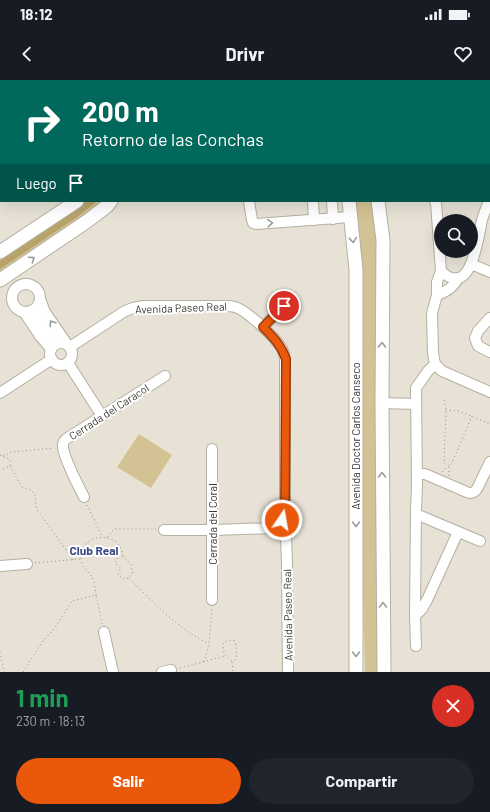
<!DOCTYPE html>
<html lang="es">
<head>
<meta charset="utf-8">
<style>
	:root { --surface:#171b24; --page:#20242c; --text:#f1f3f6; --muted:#9ea1a6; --accent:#ea580c }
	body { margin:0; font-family:Barlow,sans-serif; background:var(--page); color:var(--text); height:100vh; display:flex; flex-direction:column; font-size:15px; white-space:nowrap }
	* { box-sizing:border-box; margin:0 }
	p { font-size:13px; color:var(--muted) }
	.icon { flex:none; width:22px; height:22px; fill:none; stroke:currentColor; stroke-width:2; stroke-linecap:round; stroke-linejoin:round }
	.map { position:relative; height:592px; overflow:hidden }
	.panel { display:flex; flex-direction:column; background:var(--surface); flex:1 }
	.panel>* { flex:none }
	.hud { position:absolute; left:0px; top:0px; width:490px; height:122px; box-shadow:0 4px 16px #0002; background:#00695c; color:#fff; overflow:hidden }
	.buttons { position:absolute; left:434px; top:134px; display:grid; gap:8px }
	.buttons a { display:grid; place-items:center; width:44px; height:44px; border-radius:50%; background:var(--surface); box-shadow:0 4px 16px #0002; font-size:20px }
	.pin { position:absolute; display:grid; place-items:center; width:34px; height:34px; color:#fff; margin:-17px; border:2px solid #fff; border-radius:50%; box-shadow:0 1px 4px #0007 }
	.me { position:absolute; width:44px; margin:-22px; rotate:12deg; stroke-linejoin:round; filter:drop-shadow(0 0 3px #0008) }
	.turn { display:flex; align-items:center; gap:14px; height:84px; padding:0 16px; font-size:18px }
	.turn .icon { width:52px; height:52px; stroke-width:2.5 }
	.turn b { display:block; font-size:28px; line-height:34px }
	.then { display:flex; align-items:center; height:38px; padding:0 16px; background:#0003; gap:8px; font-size:15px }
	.round { display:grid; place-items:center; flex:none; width:42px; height:42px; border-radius:21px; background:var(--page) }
	.headline { display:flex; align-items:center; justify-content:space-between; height:68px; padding:0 16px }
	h1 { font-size:24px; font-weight:700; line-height:30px; color:#1e9e55 }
	.action { display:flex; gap:8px; margin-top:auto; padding:8px 16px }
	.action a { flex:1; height:46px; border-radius:24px; background:var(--accent); color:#fff; font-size:16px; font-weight:700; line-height:46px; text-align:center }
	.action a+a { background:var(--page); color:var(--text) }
	.status { display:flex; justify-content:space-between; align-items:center; height:28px; padding:0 20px; background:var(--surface); direction:ltr }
	.status svg { height:11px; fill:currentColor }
	header { display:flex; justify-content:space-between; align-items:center; height:52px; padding:0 16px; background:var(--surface); font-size:18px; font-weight:700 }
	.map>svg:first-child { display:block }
</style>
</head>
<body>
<div class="status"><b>18:12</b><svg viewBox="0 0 49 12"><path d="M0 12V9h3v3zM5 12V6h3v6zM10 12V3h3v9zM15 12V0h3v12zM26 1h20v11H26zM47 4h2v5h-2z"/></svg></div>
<header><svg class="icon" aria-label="back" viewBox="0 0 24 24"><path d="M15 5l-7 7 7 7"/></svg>Drivr<svg class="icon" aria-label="heart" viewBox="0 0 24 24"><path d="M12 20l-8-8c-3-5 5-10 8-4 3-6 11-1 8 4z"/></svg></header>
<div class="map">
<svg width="490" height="592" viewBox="0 0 490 592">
	<rect width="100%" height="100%" fill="#e7e2d5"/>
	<!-- green -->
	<g fill="#d3c293">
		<path d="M 76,121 L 105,121 L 0,194 L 0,176 Z"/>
		<path d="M 353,121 L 373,121 L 379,193 L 382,592 L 365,592 Z"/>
		<path d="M 139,354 L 172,375 L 151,408 L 117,387 Z"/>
	</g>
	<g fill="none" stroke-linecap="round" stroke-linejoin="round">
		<!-- canal -->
		<g stroke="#b8a46b" stroke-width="7">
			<path d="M 171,1 L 172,0"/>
			<path d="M 0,185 L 74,135 L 92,121"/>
		</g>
		<defs>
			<g id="minor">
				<path d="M 418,0 L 426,1"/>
				<path d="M 448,0 L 452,1"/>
				<path d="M 489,55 L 490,54"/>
				<path d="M 249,121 L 252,140 L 253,143 L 256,144 L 350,137"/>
				<path d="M 313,121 L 314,140"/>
				<path d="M 332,121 L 333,139"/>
				<path d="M 471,184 L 490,192"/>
				<path d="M 441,191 C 471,220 478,158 482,140 C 484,133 487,126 490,119"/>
				<circle cx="26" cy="218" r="14"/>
				<path d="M 437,215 C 446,212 454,207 458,198"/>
				<path d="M 40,219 L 45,232 L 67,264"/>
				<path d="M 33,230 L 55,264"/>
				<path d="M 24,232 L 40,256 L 51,269"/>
				<path d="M 490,238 L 478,251 L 475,258 L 478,266 L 490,272"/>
				<path d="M 263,247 L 284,226"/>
				<circle cx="61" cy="274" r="11"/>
				<path d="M 70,267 L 125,231 L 133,228 L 144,226 L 226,226 C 229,226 232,226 235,227 C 246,230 270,253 277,262 C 282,267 284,272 285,279 L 285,440"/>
				<path d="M 68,283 L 102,336"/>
				<path d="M 435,284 L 442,291 L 490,312"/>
				<path d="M 0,313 L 52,279"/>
				<path d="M 382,323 L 416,324"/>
				<path d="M 212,369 L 212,520"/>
				<path d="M 417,394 L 425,394 L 469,413 C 474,413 476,411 478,407 L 490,382"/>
				<path d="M 84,417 C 78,405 64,379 63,367 C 62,363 64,361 66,359 L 165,296"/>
				<path d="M 416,434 L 480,461"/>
				<circle cx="283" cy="447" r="8"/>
				<path d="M 164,450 L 213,450 L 275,448"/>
				<path d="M 286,455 L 287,483 L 288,592"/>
				<path d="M 0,486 L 27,484"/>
				<path d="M 415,536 L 422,529 L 427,520 L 458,452"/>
				<path d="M 104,552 L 113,592"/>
				<path d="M 416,566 L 415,536 L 416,429 L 417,405 L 416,308 L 428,291 L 435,284 L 433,273 L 432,233 L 437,215 L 437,202 L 441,191 L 437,136 L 436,123 L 435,121"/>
				<path d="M 162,592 L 171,590"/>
			</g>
			<g id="major">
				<path d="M 336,0 L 336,1"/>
				<path d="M 365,0 L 365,1"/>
				<path d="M 150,1 L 150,0"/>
				<path d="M 201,1 L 201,0"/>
				<path d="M 349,121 L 356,190 L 356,592"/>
				<path d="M 378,121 L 383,160 L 382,323 L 384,592"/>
				<path d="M 0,172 L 77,121"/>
				<path d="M 0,200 L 86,142 L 107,126 L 111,121"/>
			</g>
		</defs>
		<!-- minor casing -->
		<use href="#minor" stroke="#b3afa1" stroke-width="12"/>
		<!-- major casing -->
		<use href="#major" stroke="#b3afa1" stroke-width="15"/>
		<!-- path -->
		<g stroke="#918e84" stroke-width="1" stroke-dasharray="1 3" stroke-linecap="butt">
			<path d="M 444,320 L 446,330 L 444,382 L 447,386 L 451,385 L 472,336"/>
			<path d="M 446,330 L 459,331 L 490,344"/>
			<path d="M 0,375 L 9,379 L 11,382 L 10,386 L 3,389 L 0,389"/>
			<path d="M 3,376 L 12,372 L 54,368"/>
			<path d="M 10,386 L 22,407 L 29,409 L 35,414 L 36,428 L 73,480"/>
			<path d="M 442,392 L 446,387"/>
			<path d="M 449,396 L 449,387"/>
			<path d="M 87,425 L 102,456"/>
			<path d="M 107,457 L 114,449 L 156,449"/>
			<path d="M 119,475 L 121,475 L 131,484 L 133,493 L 129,498 L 123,499 L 118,495 L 121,488 L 115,483 Z"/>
			<path d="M 35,483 L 80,479"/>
			<path d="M 129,498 C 154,523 177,548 209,564"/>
			<path d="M 96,515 C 95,510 95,501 92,497 C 88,490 81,488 81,479 C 79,452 121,449 123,477"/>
			<path d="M 234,560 C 237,565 237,576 235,580 L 232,581 L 224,574 L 223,564 L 226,561 Z"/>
			<path d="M 0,572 L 4,592"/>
			<path d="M 204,582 L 209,564 L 212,529"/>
			<path d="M 232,582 L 233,592"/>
			<path d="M 180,588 L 225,576"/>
			<path d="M 23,592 L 43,561 L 55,548 L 72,521 L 96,515 L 102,544"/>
		</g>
		<!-- minor -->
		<use href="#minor" stroke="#fff" stroke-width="10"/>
		<!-- major -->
		<use href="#major" stroke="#fff" stroke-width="13"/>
	</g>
	<!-- one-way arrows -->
	<defs><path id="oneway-chevron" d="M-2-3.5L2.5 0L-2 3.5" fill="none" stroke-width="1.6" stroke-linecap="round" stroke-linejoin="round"/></defs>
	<g stroke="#9c9c99">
		<use href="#oneway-chevron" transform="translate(270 143) rotate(-4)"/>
		<use href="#oneway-chevron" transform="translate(353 160) rotate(84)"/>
		<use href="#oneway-chevron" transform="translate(32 179) rotate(-34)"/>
		<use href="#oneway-chevron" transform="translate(52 243) rotate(-124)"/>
		<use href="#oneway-chevron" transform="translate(382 265) rotate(-90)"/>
		<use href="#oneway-chevron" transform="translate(382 395) rotate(-90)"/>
		<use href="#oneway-chevron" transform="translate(356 444) rotate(90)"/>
		<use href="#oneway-chevron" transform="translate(383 525) rotate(-90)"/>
		<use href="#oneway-chevron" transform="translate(356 574) rotate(90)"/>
	</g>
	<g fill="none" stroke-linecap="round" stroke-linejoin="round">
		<defs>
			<path id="route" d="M 282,440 L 285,440 L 285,435 L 286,279 C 281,265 273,257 263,247 L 284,226"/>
		</defs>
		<!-- route casing -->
		<use href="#route" stroke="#983908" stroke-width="10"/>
		<!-- route -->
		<use href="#route" stroke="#ea580c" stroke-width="7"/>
	</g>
	<g text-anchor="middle" stroke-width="4" stroke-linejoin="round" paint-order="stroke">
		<!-- street labels -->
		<g font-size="11" fill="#3a3933" stroke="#fff">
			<text transform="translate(181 228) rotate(-2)" y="4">Avenida Paseo Real</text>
			<text transform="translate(109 332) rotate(-33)" y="4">Cerrada del Caracol</text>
			<text transform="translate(356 356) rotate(-90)" y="4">Avenida Doctor Carlos Canseco</text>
			<text transform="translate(213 444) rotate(-90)" y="4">Cerrada del Coral</text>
			<text transform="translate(288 535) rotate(-91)" y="4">Avenida Paseo Real</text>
		</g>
		<!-- neighbourhood labels -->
		<g font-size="12" font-weight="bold" fill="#3a4a86" stroke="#fff">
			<text x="94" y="475">Club Real</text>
		</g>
	</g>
</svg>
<div class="buttons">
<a><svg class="icon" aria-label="search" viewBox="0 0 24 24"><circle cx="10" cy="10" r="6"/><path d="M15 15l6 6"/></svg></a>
</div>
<div class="pin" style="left:284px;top:226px;background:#d93025"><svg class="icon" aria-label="arrive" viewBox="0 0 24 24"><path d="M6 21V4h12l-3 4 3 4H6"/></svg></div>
<svg class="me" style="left:282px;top:440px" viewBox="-20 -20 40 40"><circle r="17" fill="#ea580c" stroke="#fff" stroke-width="3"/><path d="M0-11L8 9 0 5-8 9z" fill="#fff"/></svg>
<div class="hud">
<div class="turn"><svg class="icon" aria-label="right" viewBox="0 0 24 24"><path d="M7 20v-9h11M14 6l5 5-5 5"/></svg><div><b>200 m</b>Retorno de las Conchas</div></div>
<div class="then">Luego<svg class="icon" aria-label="arrive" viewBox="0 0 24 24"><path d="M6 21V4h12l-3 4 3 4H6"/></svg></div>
</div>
</div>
<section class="panel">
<div class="headline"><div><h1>1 min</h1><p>230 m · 18:13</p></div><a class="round" style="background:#d93025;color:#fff"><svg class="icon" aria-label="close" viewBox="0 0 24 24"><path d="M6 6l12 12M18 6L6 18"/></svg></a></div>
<div class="action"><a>Salir</a><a>Compartir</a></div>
</section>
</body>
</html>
